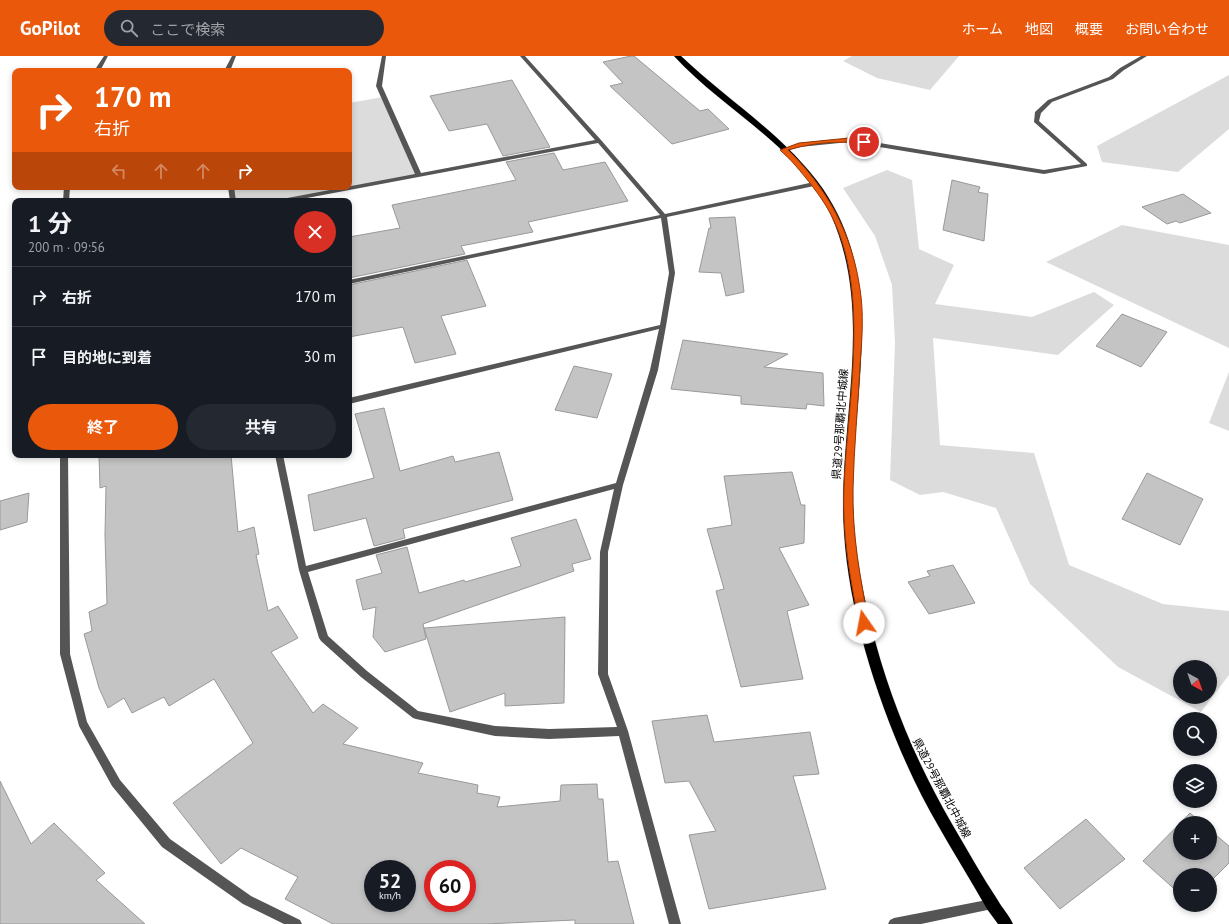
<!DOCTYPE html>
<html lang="ja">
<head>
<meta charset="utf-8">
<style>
	:root { --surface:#171b24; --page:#242831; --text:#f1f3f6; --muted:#9ea1a6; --line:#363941; --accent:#ea580c }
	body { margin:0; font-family:"PT Sans","Noto Sans JP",sans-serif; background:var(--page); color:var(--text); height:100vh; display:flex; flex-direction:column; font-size:15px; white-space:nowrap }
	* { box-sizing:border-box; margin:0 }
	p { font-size:13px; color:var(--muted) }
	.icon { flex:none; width:22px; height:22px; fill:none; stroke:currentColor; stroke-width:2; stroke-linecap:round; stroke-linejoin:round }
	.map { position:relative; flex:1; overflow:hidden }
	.side { position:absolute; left:12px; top:142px; width:340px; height:260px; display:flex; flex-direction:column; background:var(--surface); border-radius:8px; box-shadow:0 2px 6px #0003 }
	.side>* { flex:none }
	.hud { position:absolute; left:12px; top:12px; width:340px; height:122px; border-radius:8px; box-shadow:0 2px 6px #0003; background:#ea580c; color:#fff; overflow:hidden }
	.needle { width:26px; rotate:140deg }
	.buttons { position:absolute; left:1173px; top:604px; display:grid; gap:8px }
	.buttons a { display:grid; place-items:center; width:44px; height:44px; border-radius:50%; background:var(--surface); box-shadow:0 2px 6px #0003; font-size:20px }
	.speed { position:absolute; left:364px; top:804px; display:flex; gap:8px; font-size:20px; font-weight:700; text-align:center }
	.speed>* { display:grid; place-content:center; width:52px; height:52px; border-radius:50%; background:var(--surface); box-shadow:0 2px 6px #0003; line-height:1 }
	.speed small { font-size:10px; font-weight:400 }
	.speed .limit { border:6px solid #d22; background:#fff; color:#111 }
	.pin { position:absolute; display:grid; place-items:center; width:34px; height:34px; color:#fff; margin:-17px; border:2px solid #fff; border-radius:50%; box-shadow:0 1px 4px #0007 }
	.me { position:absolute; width:44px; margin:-22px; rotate:348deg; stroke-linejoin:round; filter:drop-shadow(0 0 3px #0008) }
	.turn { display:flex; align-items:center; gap:14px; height:84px; padding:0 16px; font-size:18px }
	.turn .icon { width:52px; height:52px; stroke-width:2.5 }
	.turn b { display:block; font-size:28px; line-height:34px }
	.lanes { display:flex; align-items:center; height:38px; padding:0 16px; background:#0003; justify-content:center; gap:20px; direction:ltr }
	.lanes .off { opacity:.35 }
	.round { display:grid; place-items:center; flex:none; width:42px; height:42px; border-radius:21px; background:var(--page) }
	.summary { display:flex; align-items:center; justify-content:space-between; height:68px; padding:0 16px }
	h1 { font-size:24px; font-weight:700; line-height:30px }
	.cta { display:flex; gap:8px; margin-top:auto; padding:8px 16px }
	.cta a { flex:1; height:46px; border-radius:24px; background:var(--accent); color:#fff; font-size:16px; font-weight:700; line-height:46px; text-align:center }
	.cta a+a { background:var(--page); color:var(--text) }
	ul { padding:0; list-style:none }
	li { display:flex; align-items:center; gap:12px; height:60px; padding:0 16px; border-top:1px solid var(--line) }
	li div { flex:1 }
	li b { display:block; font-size:15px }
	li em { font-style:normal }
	header { display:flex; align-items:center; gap:24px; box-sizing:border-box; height:56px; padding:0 20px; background:var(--accent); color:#fff }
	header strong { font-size:19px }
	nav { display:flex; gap:22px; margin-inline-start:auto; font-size:14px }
	.search { width:280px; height:36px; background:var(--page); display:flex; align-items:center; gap:10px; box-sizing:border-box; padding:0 14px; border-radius:22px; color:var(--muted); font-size:15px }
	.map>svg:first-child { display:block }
</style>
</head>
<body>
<header>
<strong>GoPilot</strong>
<div class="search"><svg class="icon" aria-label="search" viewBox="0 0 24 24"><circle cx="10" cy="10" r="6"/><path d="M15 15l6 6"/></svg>ここで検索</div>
<nav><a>ホーム</a><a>地図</a><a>概要</a><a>お問い合わせ</a></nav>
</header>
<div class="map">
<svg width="1229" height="868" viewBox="0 0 1229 868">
	<rect width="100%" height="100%" fill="#fff"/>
	<!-- green -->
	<g fill="#dcdcdc" fill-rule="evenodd">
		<path d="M 852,0 L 959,0 L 930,34 L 877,22 L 843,5 Z"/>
		<path d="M 1229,19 L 1229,73 L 1178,116 L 1102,106 L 1097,90 Z"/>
		<path d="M 383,41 L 419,120 L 282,145 L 233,145 L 231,131 L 349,131 L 349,47 Z"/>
		<path d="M 887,114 L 912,124 L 919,193 L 954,209 L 935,248 L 1032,261 L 1094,236 L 1114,249 L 1058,299 L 933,282 L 940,389 L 1034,397 L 1069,509 L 1163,548 L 1229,555 L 1229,619 L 1201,656 L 1118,611 L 1030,528 L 996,452 L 943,436 L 920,439 L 890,424 L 895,287 L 892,229 L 875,180 L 843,132 ZM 1180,611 L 1210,611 L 1210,641 L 1180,641 Z"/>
		<path d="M 1122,169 L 1229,189 L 1229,292 L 1046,206 Z"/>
		<path d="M 1229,316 L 1229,375 L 1209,367 Z"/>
	</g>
	<!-- building -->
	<g fill="#c4c4c4" stroke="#999" fill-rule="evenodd">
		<path d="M 631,0 L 634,0 L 700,55 L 708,53 L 729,73 L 672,88 L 610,30 L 623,27 L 603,6 Z"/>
		<path d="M 512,24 L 550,91 L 503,100 L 487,68 L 449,75 L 430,40 Z"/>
		<path d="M 554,97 L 563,114 L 605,106 L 628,145 L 528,166 L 533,176 L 461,190 L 465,198 L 349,222 L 349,181 L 400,172 L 392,149 L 516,124 L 506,106 Z"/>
		<path d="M 952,124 L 980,131 L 978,136 L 988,138 L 984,185 L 943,174 Z"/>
		<path d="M 1183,138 L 1211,157 L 1180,167 L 1176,165 L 1167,168 L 1142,151 Z"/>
		<path d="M 735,161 L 744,236 L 726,240 L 721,217 L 699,216 L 709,172 L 711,172 L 709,162 Z"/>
		<path d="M 467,204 L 486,250 L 441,260 L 456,298 L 415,307 L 403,271 L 349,281 L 349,229 Z"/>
		<path d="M 1122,258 L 1167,276 L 1141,311 L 1096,290 Z"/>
		<path d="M 683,284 L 788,298 L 764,311 L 823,317 L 824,350 L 807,348 L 806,353 L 741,348 L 741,340 L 671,333 Z"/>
		<path d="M 574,310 L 612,318 L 597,362 L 555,354 Z"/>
		<path d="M 384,352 L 400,415 L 453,400 L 455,406 L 499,396 L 513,444 L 403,473 L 405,482 L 374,490 L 366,462 L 314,475 L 308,439 L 374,422 L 355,358 Z"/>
		<path d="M 99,399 L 231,399 L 238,476 L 254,471 L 259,498 L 256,499 L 268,555 L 278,550 L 298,582 L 271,596 L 313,657 L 323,648 L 358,672 L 343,688 L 423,707 L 418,717 L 478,729 L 477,737 L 500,741 L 497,751 L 560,745 L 561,729 L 597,728 L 598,743 L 603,743 L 608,806 L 618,805 L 634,868 L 575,868 L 575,864 L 486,868 L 333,868 L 285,843 L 298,821 L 241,792 L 221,808 L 173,747 L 253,687 L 214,623 L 169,650 L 164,641 L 132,657 L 124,642 L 108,652 L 99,632 L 84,578 L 92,575 L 89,556 L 107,548 L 105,479 L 106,430 L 100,432 ZM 373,813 L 407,813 L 407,847 L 373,847 ZM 433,813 L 467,813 L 467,847 L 433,847 Z"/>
		<path d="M 792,416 L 801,449 L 805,449 L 804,487 L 779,492 L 809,549 L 787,555 L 803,623 L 741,631 L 716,535 L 724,533 L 707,473 L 732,469 L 724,420 Z"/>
		<path d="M 1147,417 L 1203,443 L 1180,489 L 1122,463 Z"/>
		<path d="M 29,437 L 27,466 L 0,474 L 0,445 Z"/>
		<path d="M 576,463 L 591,503 L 572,508 L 574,515 L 423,568 L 426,583 L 385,596 L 373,581 L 376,551 L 363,554 L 356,524 L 382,517 L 376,499 L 407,491 L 419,537 L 464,524 L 465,526 L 521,510 L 511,482 Z"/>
		<path d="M 953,509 L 975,547 L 929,558 L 908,526 L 930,520 L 927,515 Z"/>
		<path d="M 565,561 L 564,647 L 505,650 L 505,637 L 450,656 L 424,572 Z"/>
		<path d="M 707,659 L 714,686 L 810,676 L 819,718 L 793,720 L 826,833 L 709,853 L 689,779 L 716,775 L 689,725 L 665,727 L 652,665 Z"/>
		<path d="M 0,725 L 31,788 L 54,767 L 105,817 L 96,824 L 145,868 L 0,868 Z"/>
		<path d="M 1190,757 L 1202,767 L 1180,767 L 1180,797 L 1210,797 L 1210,774 L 1229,790 L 1229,807 L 1210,826 L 1210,819 L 1180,819 L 1180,838 L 1143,805 Z"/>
		<path d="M 1086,763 L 1125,803 L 1060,853 L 1024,812 Z"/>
	</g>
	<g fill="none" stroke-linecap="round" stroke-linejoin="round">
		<defs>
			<path id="primary" d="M 674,0 L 681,0 C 727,44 786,80 823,133 C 887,227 852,335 853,439 C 853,483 860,526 871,569 C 888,639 916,706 952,768 C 967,793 981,819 997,843 C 1002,852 1009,859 1013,868 L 998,868 L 987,853 C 963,810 935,768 914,724 C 879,650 849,558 844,476 C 837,371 876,260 831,159 C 799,90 723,54 674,0 Z"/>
		</defs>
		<!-- primary casing -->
		<use href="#primary" stroke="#dbdbdb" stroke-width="1"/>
		<!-- minor -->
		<g fill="#555" fill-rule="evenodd">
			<path d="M 104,0 L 108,0 L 100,15 L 94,15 Z"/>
			<path d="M 232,0 L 236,0 L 230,15 L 224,15 Z"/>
			<path d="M 382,0 L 386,0 L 382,30 L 421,117 L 595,84 L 520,0 L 525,0 L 601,84 L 665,158 L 814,126 L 817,128 L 814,130 L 667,161 L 675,217 L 666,270 L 658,314 L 623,429 L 608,496 L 608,618 L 628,675 L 681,868 L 669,868 L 619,680 L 549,683 L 495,680 L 416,663 L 413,662 L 361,621 L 321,585 L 319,582 L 299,514 L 275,399 L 283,399 L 306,510 L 616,427 L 650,314 L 659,273 L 349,348 L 349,342 L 660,269 L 669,217 L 661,162 L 349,228 L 349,224 L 660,159 L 598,87 L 291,145 L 279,145 L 282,143 L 415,118 L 376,30 ZM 614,433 L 600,496 L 598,618 L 617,671 L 549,673 L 495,670 L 418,655 L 367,615 L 328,580 L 308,516 Z"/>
			<path d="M 1141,0 L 1147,0 L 1124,14 L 1113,23 L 1052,46 L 1041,57 L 1039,65 L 1087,108 L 1087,110 L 1044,118 L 849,86 L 800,91 L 783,96 L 780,94 L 799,87 L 849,82 L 1044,114 L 1081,108 L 1034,66 L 1035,56 L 1048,44 L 1109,21 L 1120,12 Z"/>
			<path d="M 64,131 L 70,131 L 69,145 L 63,145 Z"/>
			<path d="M 228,131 L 234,131 L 236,145 L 230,145 Z"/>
			<path d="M 60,399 L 68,399 L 70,598 L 87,666 L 120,724 L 170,783 L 251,840 L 300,864 L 302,868 L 284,868 L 243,848 L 162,791 L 112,730 L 79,670 L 60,598 Z"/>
			<path d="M 992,843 L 996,844 L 997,848 L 996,852 L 992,853 L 921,868 L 888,868 L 890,864 L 894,862 Z"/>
		</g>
		<!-- primary -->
		<use href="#primary" fill="#000" fill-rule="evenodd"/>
	</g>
	<!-- route -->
	<path fill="#ea580c" stroke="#983908" d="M 849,82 L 867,86 L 864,88 C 840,84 811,87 788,94 C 828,133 852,178 860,233 C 864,258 862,284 860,309 C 858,350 854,391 853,432 C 852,478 860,522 869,567 L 868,570 L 864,571 L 861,570 L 859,567 C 850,522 842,478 844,432 C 847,346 872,233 829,155 C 820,139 807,123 795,109 C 790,103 785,99 780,94 L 799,87 Z"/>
	<g text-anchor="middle" stroke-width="3.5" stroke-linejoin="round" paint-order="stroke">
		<!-- street labels -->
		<g font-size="11" fill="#000" stroke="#fff">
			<text transform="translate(840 368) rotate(-86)" y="4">県道29号那覇北中城線</text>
			<text transform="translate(942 732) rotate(62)" y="4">県道29号那覇北中城線</text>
		</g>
	</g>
</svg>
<div class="buttons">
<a><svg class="needle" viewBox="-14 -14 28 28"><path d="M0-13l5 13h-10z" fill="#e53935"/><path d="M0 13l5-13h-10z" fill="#9ea1a6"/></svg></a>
<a><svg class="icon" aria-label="search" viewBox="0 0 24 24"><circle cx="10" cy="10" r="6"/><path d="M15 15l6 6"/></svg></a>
<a><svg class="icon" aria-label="layers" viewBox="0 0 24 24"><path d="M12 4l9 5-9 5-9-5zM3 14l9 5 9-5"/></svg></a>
<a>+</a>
<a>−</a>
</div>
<div class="speed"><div>52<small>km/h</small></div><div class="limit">60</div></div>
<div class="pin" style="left:864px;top:86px;background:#d93025"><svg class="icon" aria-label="arrive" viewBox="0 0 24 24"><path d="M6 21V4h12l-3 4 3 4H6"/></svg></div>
<svg class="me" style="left:864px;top:567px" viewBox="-20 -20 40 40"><circle r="19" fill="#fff"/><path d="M0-13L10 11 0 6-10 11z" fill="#ea580c"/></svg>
<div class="hud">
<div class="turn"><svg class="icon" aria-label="right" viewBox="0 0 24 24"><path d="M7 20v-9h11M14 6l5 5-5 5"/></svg><div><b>170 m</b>右折</div></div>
<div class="lanes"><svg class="icon off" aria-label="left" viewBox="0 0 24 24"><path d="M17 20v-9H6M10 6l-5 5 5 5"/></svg><svg class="icon off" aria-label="ahead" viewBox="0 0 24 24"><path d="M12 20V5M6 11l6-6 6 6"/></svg><svg class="icon off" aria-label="ahead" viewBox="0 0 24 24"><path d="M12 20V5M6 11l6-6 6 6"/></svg><svg class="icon" aria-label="right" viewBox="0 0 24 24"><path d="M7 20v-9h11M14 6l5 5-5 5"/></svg></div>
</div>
<section class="side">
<div class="summary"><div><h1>1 分</h1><p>200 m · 09:56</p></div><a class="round" style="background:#d93025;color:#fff"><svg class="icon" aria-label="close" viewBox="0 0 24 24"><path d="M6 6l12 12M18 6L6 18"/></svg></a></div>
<ul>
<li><svg class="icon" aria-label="right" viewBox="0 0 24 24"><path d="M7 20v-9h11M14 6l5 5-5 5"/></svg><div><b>右折</b></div><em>170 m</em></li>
<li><svg class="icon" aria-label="arrive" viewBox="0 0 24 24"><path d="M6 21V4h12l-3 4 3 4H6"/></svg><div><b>目的地に到着</b></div><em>30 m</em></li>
</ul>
<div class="cta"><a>終了</a><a>共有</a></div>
</section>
</div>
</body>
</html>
